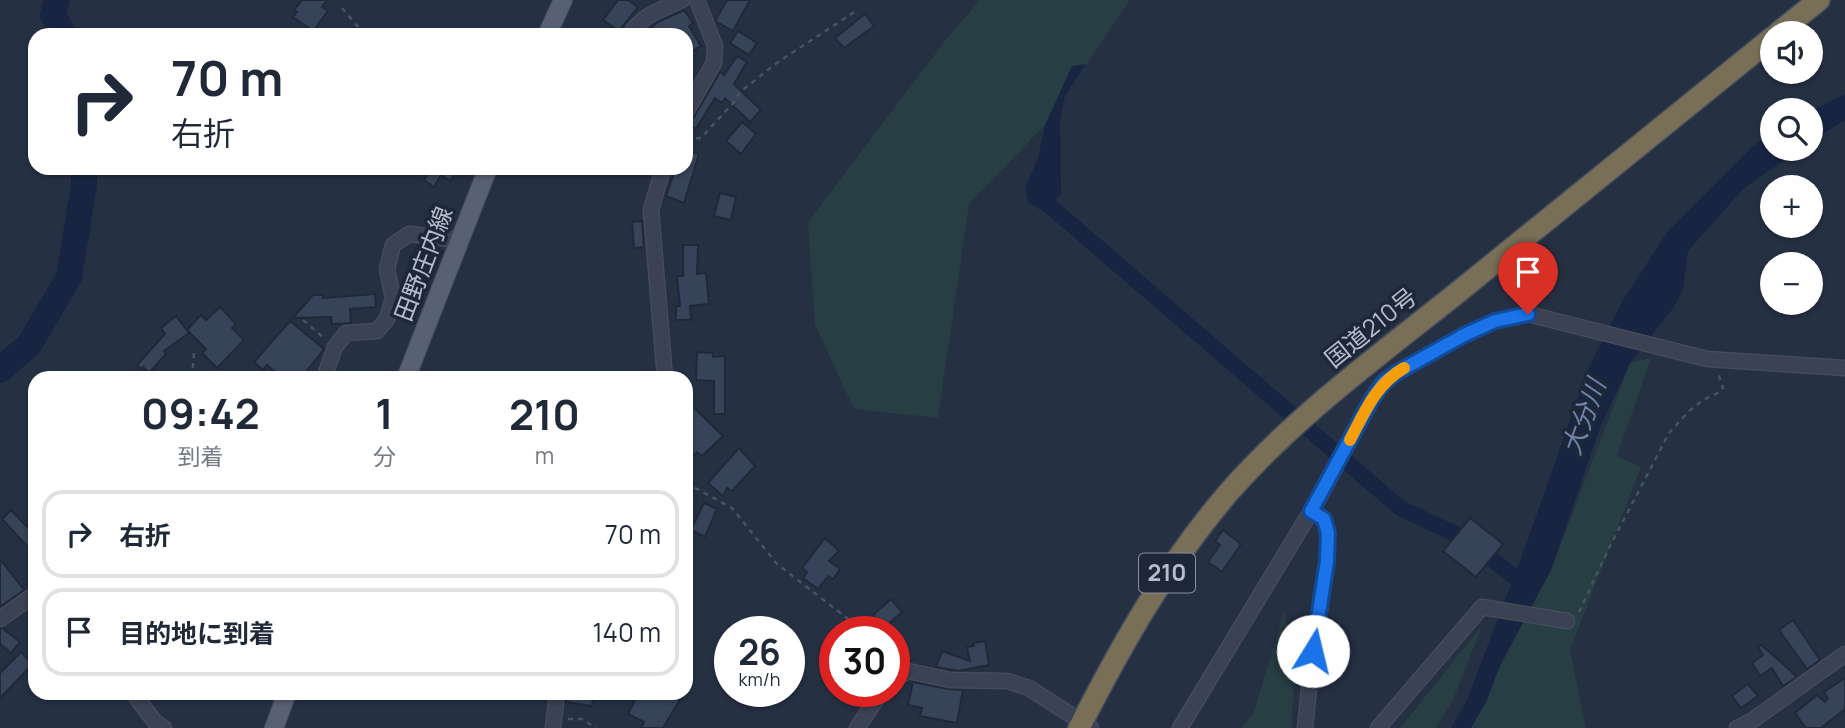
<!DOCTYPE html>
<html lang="ja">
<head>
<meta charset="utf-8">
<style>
	:root { --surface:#fff; --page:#f6f6f7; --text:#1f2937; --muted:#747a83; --line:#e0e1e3 }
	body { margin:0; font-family:Manrope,"Noto Sans JP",sans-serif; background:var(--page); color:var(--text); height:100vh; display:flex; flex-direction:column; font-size:26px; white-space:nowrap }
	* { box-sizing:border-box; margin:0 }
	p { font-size:23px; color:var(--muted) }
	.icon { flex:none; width:38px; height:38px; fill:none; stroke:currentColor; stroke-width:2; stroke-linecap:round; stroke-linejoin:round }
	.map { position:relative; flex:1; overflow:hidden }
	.side { position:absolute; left:28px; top:371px; width:665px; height:329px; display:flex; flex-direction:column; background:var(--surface); border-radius:21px; box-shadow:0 2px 5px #0004 }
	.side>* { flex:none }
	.banner { position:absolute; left:28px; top:28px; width:665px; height:147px; border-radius:21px; box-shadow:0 2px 5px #0004; background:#fff; color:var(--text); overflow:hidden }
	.tools { position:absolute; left:1760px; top:21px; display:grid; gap:14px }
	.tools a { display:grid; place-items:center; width:63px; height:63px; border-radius:50%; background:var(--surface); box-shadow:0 2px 5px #0004; font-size:35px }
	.speed { position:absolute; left:714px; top:616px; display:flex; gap:14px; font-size:35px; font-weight:700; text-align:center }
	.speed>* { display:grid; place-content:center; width:91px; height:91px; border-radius:50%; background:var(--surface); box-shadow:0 2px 5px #0004; line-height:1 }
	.speed small { font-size:18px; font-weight:400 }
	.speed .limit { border:10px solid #d22; background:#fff; color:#111 }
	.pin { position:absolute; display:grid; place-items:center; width:60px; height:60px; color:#fff; margin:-72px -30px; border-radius:50% 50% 50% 0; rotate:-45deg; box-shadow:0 0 7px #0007 }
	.pin .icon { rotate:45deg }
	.me { position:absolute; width:77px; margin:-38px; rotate:9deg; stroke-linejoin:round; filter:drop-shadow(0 0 5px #0008) }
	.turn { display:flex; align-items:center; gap:24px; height:147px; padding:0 28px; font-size:32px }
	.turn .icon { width:91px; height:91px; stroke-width:2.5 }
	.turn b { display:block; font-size:49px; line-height:60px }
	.eta { display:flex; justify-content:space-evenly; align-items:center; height:119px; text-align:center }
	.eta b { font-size:42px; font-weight:700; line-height:49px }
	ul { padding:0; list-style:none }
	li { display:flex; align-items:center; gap:21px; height:88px; margin:0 14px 10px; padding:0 14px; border:4px solid var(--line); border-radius:21px }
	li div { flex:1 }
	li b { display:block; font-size:26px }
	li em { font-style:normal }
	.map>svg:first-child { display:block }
</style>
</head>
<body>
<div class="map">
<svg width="1845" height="728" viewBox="0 0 1845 728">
	<rect width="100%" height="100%" fill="#253043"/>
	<!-- green -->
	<g fill="#273e44">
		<path d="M 980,0 L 1130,0 L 1045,125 L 969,204 L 938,418 L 854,409 L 815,325 L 808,222 L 948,37 Z"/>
		<path d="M 1651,358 L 1617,456 L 1641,467 L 1570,650 L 1586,728 L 1468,728 L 1551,570 L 1630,363 Z"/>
		<path d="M 1284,611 L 1294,665 L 1292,728 L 1242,728 L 1254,712 Z"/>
		<path d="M 1482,626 L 1453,700 L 1436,728 L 1400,728 Z"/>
	</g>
	<!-- water -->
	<g fill="#172542">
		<path d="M 1086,64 L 1065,96 L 1060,121 L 1061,194 L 1044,212 L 1028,202 L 1025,188 L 1038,158 L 1045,125 L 1072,66 Z"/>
		<path d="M 1845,94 L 1845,120 L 1811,141 L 1811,111 Z"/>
		<path d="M 1773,134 L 1773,149 L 1800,149 L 1743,189 L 1688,251 L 1683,289 L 1674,307 L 1630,363 L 1601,425 L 1551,570 L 1501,663 L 1487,700 L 1471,728 L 1451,728 L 1467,700 L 1527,542 L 1588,369 L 1623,300 L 1668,231 L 1753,146 Z"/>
	</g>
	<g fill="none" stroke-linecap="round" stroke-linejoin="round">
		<!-- canal -->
		<path stroke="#172542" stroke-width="16" d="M 1050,206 L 1400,508 L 1464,538 L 1520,581"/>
		<!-- river -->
		<g stroke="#172542" stroke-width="26">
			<path d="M 57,0 L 53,15 L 64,35"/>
			<path d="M 0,370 L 29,345 L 69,277 L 84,185 L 84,168"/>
		</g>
	</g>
	<!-- building -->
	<g fill="#374359" stroke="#20293a" stroke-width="2">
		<path d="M 302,0 L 327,0 L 322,7 L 328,11 L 313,31 L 293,17 L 297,12 L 294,10 Z"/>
		<path d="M 618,0 L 628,0 L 638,7 L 619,31 L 603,20 Z"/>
		<path d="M 727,0 L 750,0 L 733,31 L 715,21 Z"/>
		<path d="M 684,10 L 693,23 L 689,26 L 701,46 L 686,55 L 686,35 L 642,35 L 658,22 Z"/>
		<path d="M 865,14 L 874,26 L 844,48 L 835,38 Z"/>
		<path d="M 738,31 L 757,43 L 749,55 L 730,43 Z"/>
		<path d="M 737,56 L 747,62 L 734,84 L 761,110 L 750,122 L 725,98 L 722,103 L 715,98 L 696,129 L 686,122 L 694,117 L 720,72 L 724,75 Z"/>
		<path d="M 742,122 L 756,134 L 741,154 L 726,141 Z"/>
		<path d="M 686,150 L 699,154 L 684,203 L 666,196 L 676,168 L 686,168 Z"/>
		<path d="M 429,168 L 459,168 L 450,181 L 441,175 L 434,187 L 424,180 L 431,169 Z"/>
		<path d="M 720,193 L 736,197 L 731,220 L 714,216 Z"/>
		<path d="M 642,221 L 644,247 L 634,248 L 632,222 Z"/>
		<path d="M 417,245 L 435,251 L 426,274 L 408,267 Z"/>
		<path d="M 683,245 L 698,245 L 697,274 L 706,273 L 709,304 L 690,306 L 691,320 L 676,320 L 676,306 L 680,306 L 677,276 L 683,276 Z"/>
		<path d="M 375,294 L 376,307 L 350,309 L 351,323 L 332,324 L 331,317 L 293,318 L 313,295 L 323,295 L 323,298 Z"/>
		<path d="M 220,307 L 236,324 L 232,328 L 244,340 L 217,368 L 202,353 L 206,349 L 187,330 L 201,315 L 206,320 Z"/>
		<path d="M 176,316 L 189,333 L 164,351 L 166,354 L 149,373 L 143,367 L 141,369 L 137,365 L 165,334 L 161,328 Z"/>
		<path d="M 290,321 L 324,349 L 301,378 L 282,378 L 267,365 L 263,370 L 254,362 Z"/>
		<path d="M 697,352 L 713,353 L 713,357 L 725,356 L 725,414 L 714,414 L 714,381 L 696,380 Z"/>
		<path d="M 686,400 L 723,436 L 702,456 L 697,452 L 686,462 Z"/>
		<path d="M 739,448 L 755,466 L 732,491 L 727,488 L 723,496 L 708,483 Z"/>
		<path d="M 704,503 L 717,509 L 705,537 L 691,530 Z"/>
		<path d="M 11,510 L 35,535 L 35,555 L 2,519 Z"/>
		<path d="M 1470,518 L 1503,544 L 1476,577 L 1443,551 Z"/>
		<path d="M 1223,530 L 1241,544 L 1222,572 L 1208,562 L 1220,545 L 1215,541 Z"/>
		<path d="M 825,538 L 839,551 L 829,561 L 840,569 L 833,579 L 828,576 L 818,589 L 803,578 L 807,572 L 802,568 Z"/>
		<path d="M 0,559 L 24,590 L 0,607 Z"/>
		<path d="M 891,599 L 902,612 L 884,628 L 873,615 Z"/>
		<path d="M 1793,620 L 1820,660 L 1807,669 L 1779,630 Z"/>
		<path d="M 2,628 L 20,642 L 11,653 L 0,644 L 0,629 Z"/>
		<path d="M 985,641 L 989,665 L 958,671 L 936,667 L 942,651 L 970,661 L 967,647 L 974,646 L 973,643 Z"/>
		<path d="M 1761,645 L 1781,662 L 1797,677 L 1783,686 L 1772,668 L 1760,676 L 1752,663 L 1763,655 L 1758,647 Z"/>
		<path d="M 21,652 L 33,664 L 0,698 L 0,673 Z"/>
		<path d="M 1845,678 L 1845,709 L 1821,728 L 1806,728 L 1795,713 L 1817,695 L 1825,702 L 1828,698 L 1824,692 Z"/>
		<path d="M 913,682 L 948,689 L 963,690 L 957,723 L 920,716 L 922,708 L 908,705 Z"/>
		<path d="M 1748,684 L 1758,696 L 1741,708 L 1732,696 Z"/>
		<path d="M 566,693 L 594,693 L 592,706 L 566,702 Z"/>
		<path d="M 639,693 L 684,693 L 663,728 L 641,728 L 644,722 L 628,714 Z"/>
	</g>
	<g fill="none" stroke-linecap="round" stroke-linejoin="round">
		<defs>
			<g id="minor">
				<path d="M 630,35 C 642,14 662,10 682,0"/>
				<path d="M 686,112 L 714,63 L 715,46 L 697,0"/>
				<path d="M 663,168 L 651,210 L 665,378"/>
				<path d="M 324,378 L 335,347 L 346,333 L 377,331 L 387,319 L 393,298 L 387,269 L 393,245 L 409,234 L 458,240"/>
				<path d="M 0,619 L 35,594"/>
				<path d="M 894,679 L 908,671 L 950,680 L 1007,681 L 1029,688 L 1091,728"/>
				<path d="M 133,693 L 155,722 L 164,728"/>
				<path d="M 553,728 L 557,693"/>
				<path d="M 857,728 L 882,691"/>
				<path d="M 1180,728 L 1319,498 L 1364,412 L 1378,389 L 1396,373 L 1464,335 L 1495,321 L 1528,314 L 1707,359 L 1845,368"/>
				<path d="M 1305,728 L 1310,678 L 1327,561 L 1328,533 L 1324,519 L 1311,511"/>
				<path d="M 1378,728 L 1482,607 L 1567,621"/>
				<path d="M 1737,728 L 1753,720 L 1845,654"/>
			</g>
			<g id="major">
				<path d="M 547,35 L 563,0"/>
				<path d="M 406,378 L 488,168"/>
				<path d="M 274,728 L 287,693"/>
			</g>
			<g id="highway">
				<path d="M 1778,33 L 1819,0"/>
				<path d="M 1079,728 C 1122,644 1167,564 1229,492 C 1294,418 1375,358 1452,297 C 1559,210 1666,124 1773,37"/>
			</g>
		</defs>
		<!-- minor casing -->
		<use href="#minor" stroke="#434b5c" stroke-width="17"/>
		<!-- major casing -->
		<use href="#major" stroke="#434b5c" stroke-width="20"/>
		<!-- highway casing -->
		<use href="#highway" stroke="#444d5d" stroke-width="24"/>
		<!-- path -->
		<g stroke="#41575c" stroke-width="2.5" stroke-dasharray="5 5" stroke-linecap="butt">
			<path d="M 342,8 L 365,35"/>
			<path d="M 686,139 L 701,138 L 734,102 L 740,92 L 778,62 L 856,11"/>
			<path d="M 303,320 L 324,338"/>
			<path d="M 192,378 L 194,353"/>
			<path d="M 686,483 L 732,508 L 777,564 L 865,632"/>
			<path d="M 1579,612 L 1609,548 L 1669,433 L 1689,411 L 1703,400 L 1720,392 L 1723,388 L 1718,373"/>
			<path d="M 894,652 L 901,659"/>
			<path d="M 568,719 L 582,719 L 596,728"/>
		</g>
		<!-- minor -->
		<use href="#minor" stroke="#3a4253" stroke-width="14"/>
		<!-- major -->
		<use href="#major" stroke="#586173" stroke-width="18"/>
		<!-- highway -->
		<use href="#highway" stroke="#796e56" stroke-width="21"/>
	</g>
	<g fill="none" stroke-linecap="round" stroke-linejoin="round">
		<defs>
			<path id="route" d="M 1313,651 L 1327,561 L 1328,533 L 1324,519 L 1311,511 L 1372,399 L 1384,382 L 1396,373 L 1464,335 L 1495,321 L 1528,314"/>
		</defs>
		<!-- route casing -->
		<use href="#route" stroke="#114b97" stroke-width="18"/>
		<!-- route -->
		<use href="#route" stroke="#1a73e8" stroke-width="12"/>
		<!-- slow -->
		<path stroke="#f59e0b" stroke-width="12" d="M 1350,440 C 1364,413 1376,384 1404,368"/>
	</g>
	<g text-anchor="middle" stroke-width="7" stroke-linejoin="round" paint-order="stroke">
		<!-- shield labels -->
		<rect fill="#1e2738" stroke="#8990a0" stroke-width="2" x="1139" y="553.5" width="56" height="39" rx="5"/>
		<g font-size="23" font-weight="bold" fill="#b7bdcd">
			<text x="1167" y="581">210</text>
		</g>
		<!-- street labels -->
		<g font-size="24" fill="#b7bdcd" stroke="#1e2738">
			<text transform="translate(424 264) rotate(-69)" y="8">田野庄内線</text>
			<text transform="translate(1371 328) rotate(-39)" y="8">国道210号</text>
		</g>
		<!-- water labels -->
		<g font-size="26" font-style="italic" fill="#6f84ad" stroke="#1e2738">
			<text transform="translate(1584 417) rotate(-70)" y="9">大分川</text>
		</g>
	</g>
</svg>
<div class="tools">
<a><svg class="icon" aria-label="sound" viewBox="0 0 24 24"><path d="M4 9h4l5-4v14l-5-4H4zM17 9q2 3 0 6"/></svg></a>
<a><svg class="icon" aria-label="search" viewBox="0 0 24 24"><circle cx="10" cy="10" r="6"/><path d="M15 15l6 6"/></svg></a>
<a>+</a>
<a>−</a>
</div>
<div class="speed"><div>26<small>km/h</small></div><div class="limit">30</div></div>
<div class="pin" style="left:1528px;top:314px;background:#d93025"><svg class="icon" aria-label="arrive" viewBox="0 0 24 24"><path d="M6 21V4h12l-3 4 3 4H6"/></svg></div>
<svg class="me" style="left:1313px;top:651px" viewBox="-20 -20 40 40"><circle r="19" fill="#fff"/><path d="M0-13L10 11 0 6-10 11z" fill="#1a73e8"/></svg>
<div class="banner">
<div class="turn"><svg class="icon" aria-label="right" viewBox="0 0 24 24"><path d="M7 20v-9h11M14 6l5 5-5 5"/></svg><div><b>70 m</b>右折</div></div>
</div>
<section class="side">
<div class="eta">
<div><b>09:42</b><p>到着</p></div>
<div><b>1</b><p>分</p></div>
<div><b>210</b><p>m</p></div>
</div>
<ul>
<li><svg class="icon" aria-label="right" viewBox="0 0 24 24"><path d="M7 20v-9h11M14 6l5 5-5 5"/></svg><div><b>右折</b></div><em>70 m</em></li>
<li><svg class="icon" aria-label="arrive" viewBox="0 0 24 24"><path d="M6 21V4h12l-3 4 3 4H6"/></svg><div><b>目的地に到着</b></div><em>140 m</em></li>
</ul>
</section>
</div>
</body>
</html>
